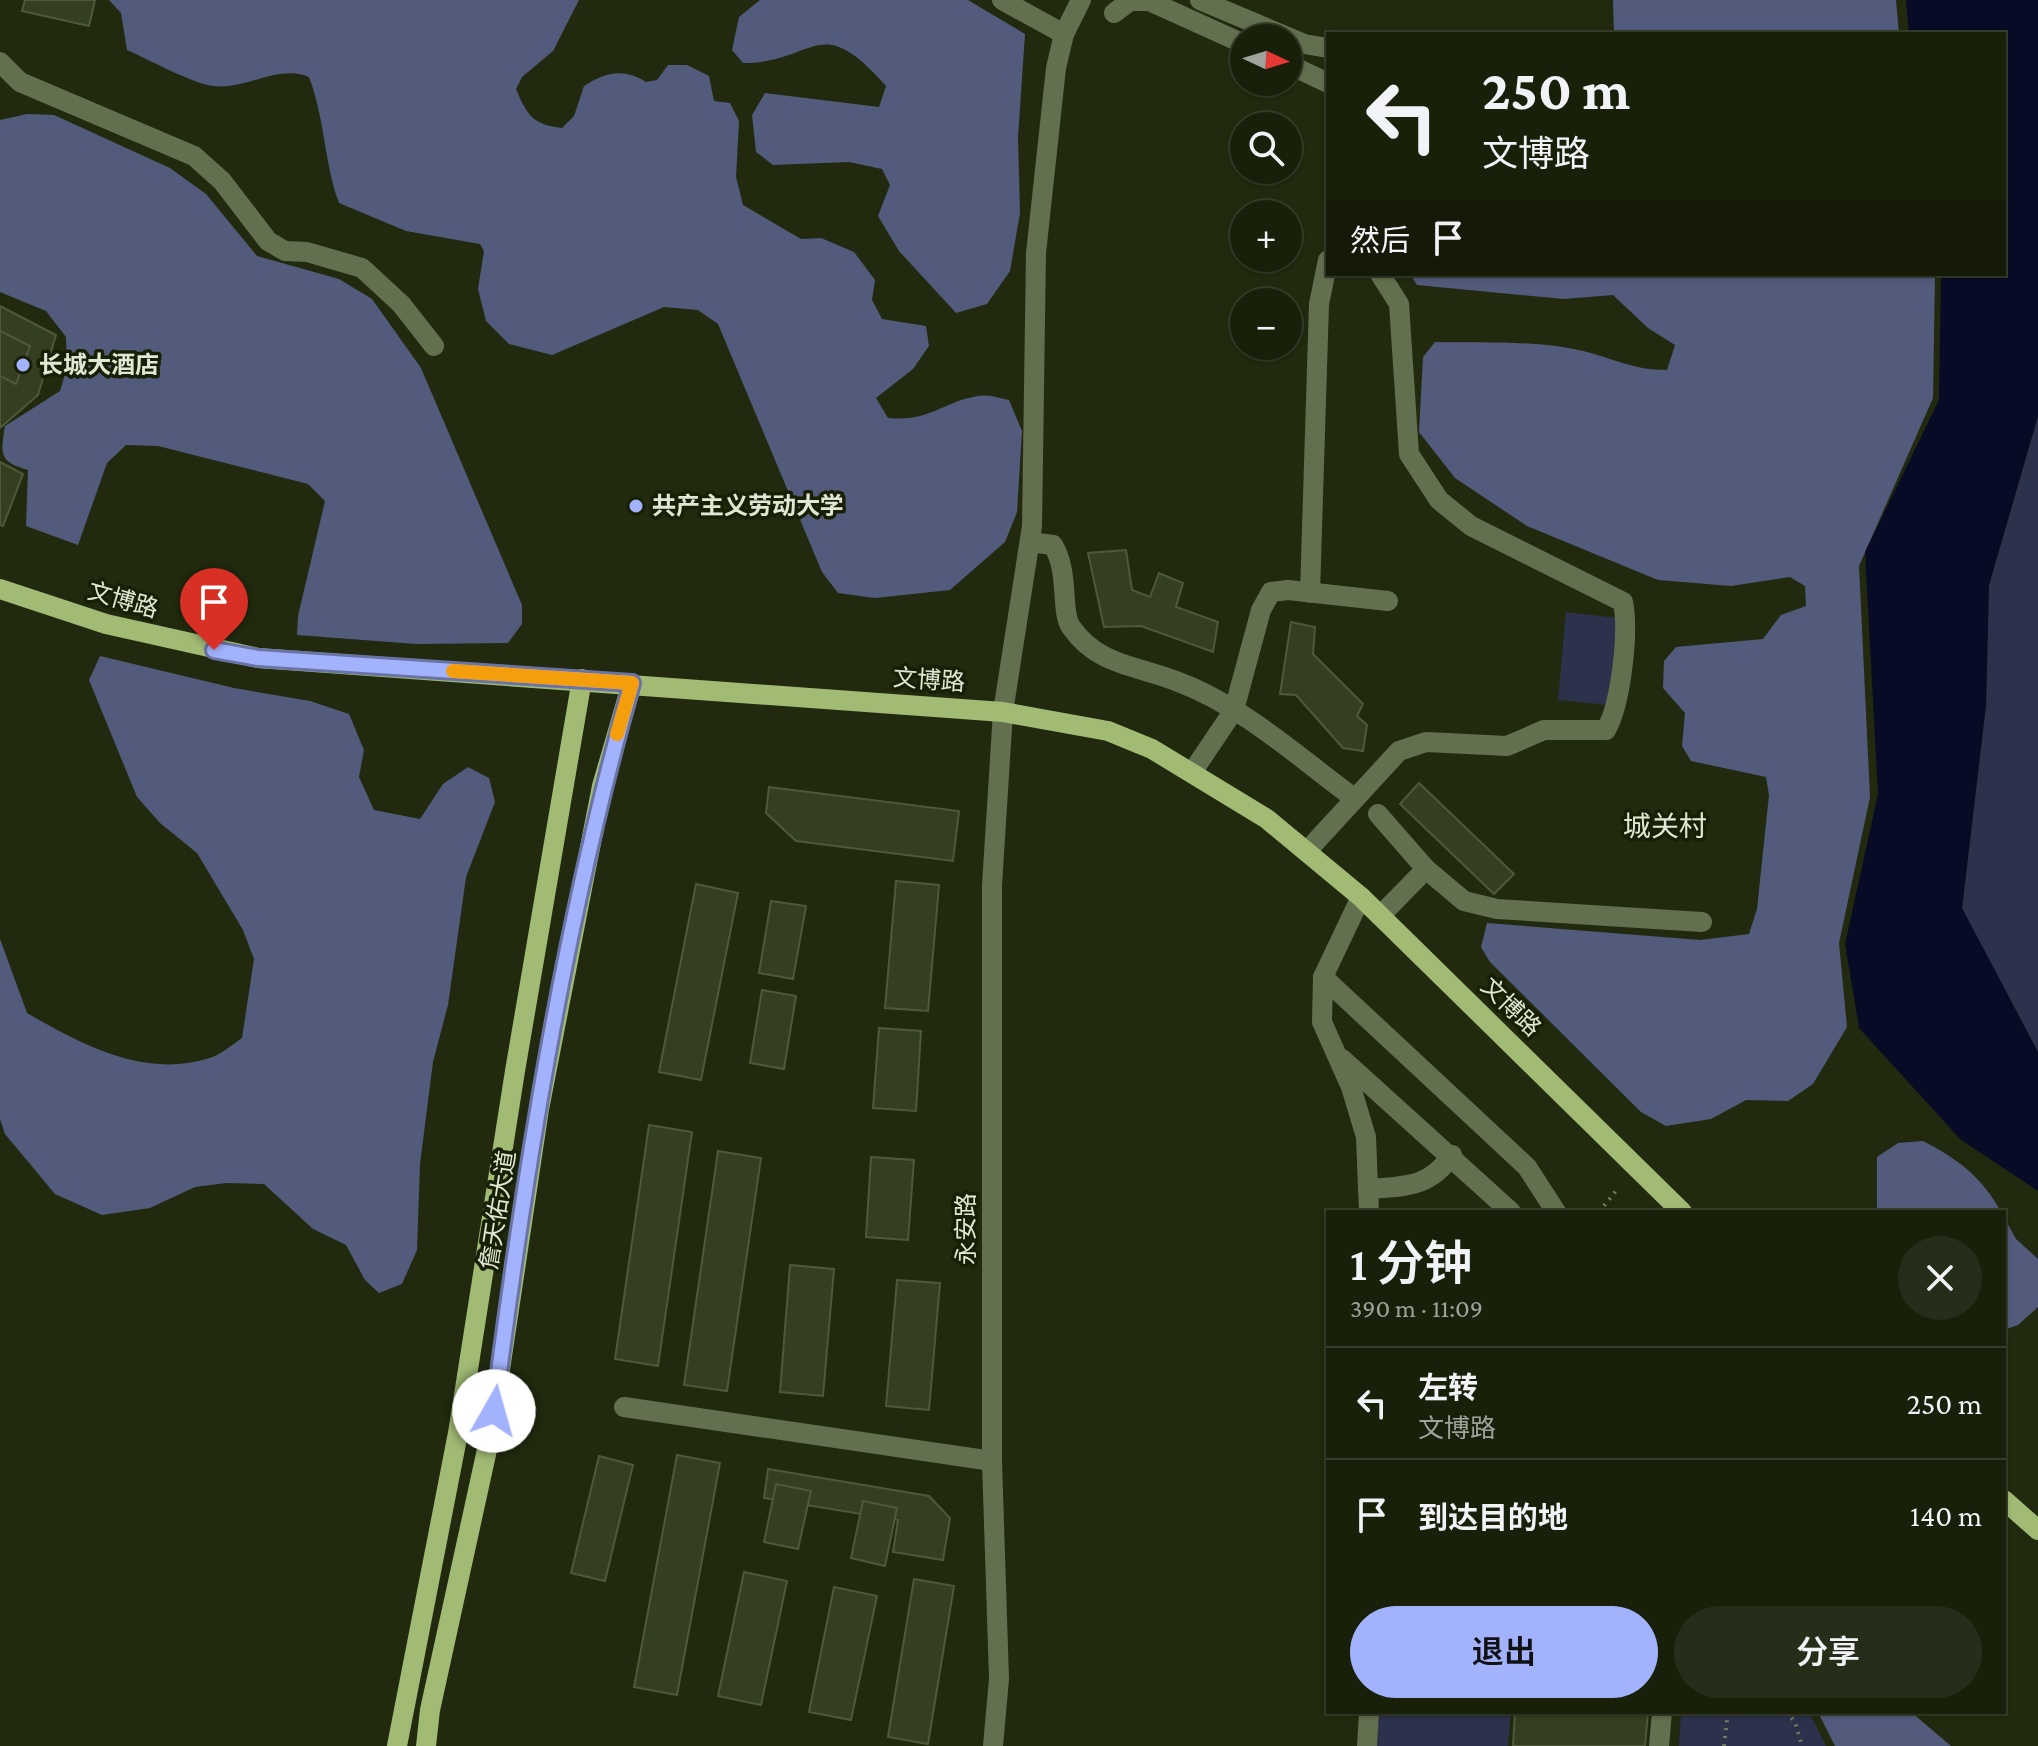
<!DOCTYPE html>
<html lang="zh">
<head>
<meta charset="utf-8">
<style>
	:root { --surface:#19200a; --page:#262d18; --text:#f1f3f6; --muted:#9fa39c; --line:#373e2b; --accent:#a3b2fd }
	body { margin:0; font-family:"Crimson Pro","Noto Sans SC",serif; background:var(--page); color:var(--text); height:100vh; display:flex; flex-direction:column; font-size:30px; white-space:nowrap }
	* { box-sizing:border-box; margin:0 }
	p { font-size:26px; color:var(--muted) }
	.icon { flex:none; width:44px; height:44px; fill:none; stroke:currentColor; stroke-width:2; stroke-linecap:round; stroke-linejoin:round }
	.map { position:relative; flex:1; overflow:hidden }
	.sheet { position:absolute; left:1326px; top:1210px; width:680px; height:504px; display:flex; flex-direction:column; background:var(--surface); border-radius:0px; box-shadow:0 2px 6px #0004,0 0 0 2px var(--line) }
	.sheet>* { flex:none }
	.guide { position:absolute; left:1326px; top:32px; width:680px; height:244px; border-radius:0px; box-shadow:0 2px 6px #0004,0 0 0 2px var(--line); background:#19200a; color:var(--text); overflow:hidden }
	.needle { width:52px; rotate:94deg }
	.buttons { position:absolute; left:1230px; top:24px; display:grid; gap:16px }
	.buttons a { display:grid; place-items:center; width:72px; height:72px; border-radius:50%; background:var(--surface); box-shadow:0 2px 6px #0004,0 0 0 2px var(--line); font-size:40px }
	.pin { position:absolute; display:grid; place-items:center; width:68px; height:68px; color:#fff; margin:-82px -34px; border-radius:50% 50% 50% 0; rotate:-45deg; box-shadow:0 0 8px #0007 }
	.pin .icon { rotate:45deg }
	.me { position:absolute; width:88px; margin:-44px; rotate:7deg; stroke-linejoin:round; filter:drop-shadow(0 0 6px #0008) }
	.turn { display:flex; align-items:center; gap:28px; height:168px; padding:0 24px; font-size:36px }
	.turn .icon { width:104px; height:104px; stroke-width:2.5 }
	.turn b { display:block; font-size:56px; line-height:68px }
	.then { display:flex; align-items:center; height:76px; padding:0 24px; background:#0003; gap:16px; font-size:30px }
	.round { display:grid; place-items:center; flex:none; width:84px; height:84px; border-radius:42px; background:var(--page) }
	.summary { display:flex; align-items:center; justify-content:space-between; height:136px; padding:0 24px }
	h1 { font-size:48px; font-weight:600; line-height:60px }
	.primary-button { display:flex; gap:16px; margin-top:auto; padding:16px 24px }
	.primary-button a { flex:1; height:92px; border-radius:48px; background:var(--accent); color:#111; font-size:32px; font-weight:600; line-height:92px; text-align:center }
	.primary-button a+a { background:var(--page); color:var(--text) }
	ul { padding:0; list-style:none }
	li { display:flex; align-items:center; gap:24px; height:112px; padding:0 24px; border-top:2px solid var(--line) }
	li div { flex:1 }
	li b { display:block; font-size:30px }
	li em { font-style:normal }
	.map>svg:first-child { display:block }
</style>
</head>
<body>
<div class="map">
<svg width="2038" height="1746" viewBox="0 0 2038 1746">
	<rect width="100%" height="100%" fill="#212a0e"/>
	<!-- green -->
	<g fill="#2c324b">
		<path d="M 2038,416 L 2038,1052 L 1962,909 L 1986,705 L 1989,585 Z"/>
		<path d="M 1566,612 L 1617,618 L 1609,705 L 1558,700 Z"/>
		<path d="M 1379,1712 L 1511,1712 L 1508,1746 L 1377,1746 Z"/>
		<path d="M 1681,1712 L 1809,1712 L 1826,1746 L 1679,1746 Z"/>
	</g>
	<!-- forest -->
	<g fill="#535b7d">
		<path d="M 109,0 L 579,0 L 553,51 L 522,77 L 516,89 C 527,115 533,125 562,128 L 574,116 L 584,86 C 606,72 623,68 646,82 L 657,80 L 668,65 L 687,65 L 709,76 L 714,101 L 730,103 L 739,121 L 736,177 L 743,205 L 801,239 L 821,238 L 854,252 L 875,280 L 872,300 L 882,319 L 926,326 L 929,346 L 913,369 L 876,398 L 888,418 C 930,422 942,402 978,396 C 988,394 1000,398 1009,400 L 1022,431 L 1017,512 L 1005,542 L 950,590 L 875,598 L 838,593 L 822,572 L 718,324 L 698,310 L 664,307 L 552,355 L 509,344 L 486,321 L 478,289 L 484,251 L 480,244 L 406,231 L 339,203 C 324,162 325,119 309,77 C 279,64 246,90 213,86 C 193,84 148,59 127,50 L 121,13 Z"/>
		<path d="M 760,0 L 968,0 L 1025,34 L 1018,137 L 1020,213 L 1010,271 L 987,304 L 956,313 L 899,251 L 878,216 L 890,185 L 882,169 L 849,162 L 773,165 L 756,152 L 752,115 L 765,93 L 879,107 L 886,86 C 818,9 817,63 743,63 L 732,50 L 739,17 Z"/>
		<path d="M 1613,0 L 1896,0 L 1899,34 L 1614,34 Z"/>
		<path d="M 27,114 L 54,115 L 170,168 L 206,194 L 257,256 L 339,279 L 372,299 L 421,368 L 522,605 L 522,624 L 508,643 L 416,644 L 297,635 L 298,616 L 325,501 L 308,484 L 158,446 L 126,445 L 107,463 L 78,545 L 26,526 L 28,470 C 0,462 0,456 5,426 L 60,391 L 67,368 L 66,337 L 46,311 L 0,292 L 0,120 Z"/>
		<path d="M 1410,274 L 1935,274 L 1933,398 L 1859,566 L 1870,797 L 1839,943 L 1847,1027 L 1813,1084 L 1788,1101 L 1746,1100 L 1711,1119 L 1666,1126 L 1641,1112 L 1490,962 L 1481,947 L 1487,923 L 1700,940 L 1749,934 L 1757,909 L 1769,795 L 1766,777 L 1691,761 L 1682,746 L 1685,713 L 1663,688 L 1664,661 L 1676,647 L 1763,639 L 1781,615 L 1806,606 L 1805,586 L 1790,577 L 1731,586 L 1658,580 L 1527,526 L 1455,478 L 1419,432 L 1423,357 L 1435,342 C 1483,343 1536,340 1583,351 C 1615,359 1633,370 1667,370 L 1675,345 L 1648,328 L 1613,295 L 1564,299 L 1417,285 Z"/>
		<path d="M 100,656 L 234,688 L 310,701 L 349,714 L 364,750 L 359,777 L 374,810 L 420,819 L 443,784 L 468,767 L 489,778 L 495,802 L 466,877 L 448,1005 L 433,1062 L 420,1164 L 417,1250 L 402,1284 L 379,1293 L 365,1280 L 346,1245 L 313,1229 L 264,1184 L 226,1183 L 195,1187 L 150,1208 L 102,1215 L 55,1194 L 5,1134 L 0,1119 L 0,939 L 27,1013 C 81,1044 144,1079 210,1058 C 220,1055 232,1045 242,1038 L 254,959 L 243,930 L 197,853 L 160,823 L 137,797 L 89,680 Z"/>
		<path d="M 1923,1141 C 1958,1159 1982,1177 2001,1212 L 1877,1212 L 1877,1157 L 1898,1143 Z"/>
		<path d="M 2004,1217 L 2016,1239 L 2038,1259 L 2038,1307 L 2018,1325 L 2004,1330 Z"/>
		<path d="M 1818,1712 L 1911,1712 L 1951,1746 L 1835,1746 Z"/>
	</g>
	<!-- water -->
	<path fill="#080b26" d="M 1906,0 L 2038,0 L 2038,416 L 1989,585 L 1986,705 L 1962,908 L 2038,1052 L 2038,1191 L 1961,1140 L 1859,1028 L 1845,944 L 1878,794 L 1865,552 L 1939,400 L 1941,274 L 2004,274 L 2004,34 L 1909,34 Z"/>
	<!-- building -->
	<g fill="#343f22" stroke="#4e593b" stroke-width="2">
		<path d="M 25,0 L 95,0 L 89,26 L 22,11 Z"/>
		<path d="M 0,306 L 56,335 L 38,395 L 0,428 Z"/>
		<path d="M 0,331 L 30,346 L 16,384 L 0,376 Z"/>
		<path d="M 0,462 L 23,474 L 3,526 L 0,525 Z"/>
		<path d="M 1126,550 L 1132,590 L 1150,597 L 1159,573 L 1183,583 L 1176,607 L 1218,622 L 1213,652 L 1141,626 L 1104,627 L 1088,553 Z"/>
		<path d="M 1291,622 L 1315,627 L 1313,654 L 1363,704 L 1357,716 L 1367,725 L 1363,751 L 1343,748 L 1296,695 L 1280,694 Z"/>
		<path d="M 1419,783 L 1514,874 L 1494,894 L 1400,804 Z"/>
		<path d="M 769,787 L 959,811 L 953,861 L 796,841 L 766,813 Z"/>
		<path d="M 896,881 L 939,885 L 928,1011 L 885,1008 Z"/>
		<path d="M 696,884 L 738,893 L 701,1080 L 659,1072 Z"/>
		<path d="M 771,901 L 806,906 L 793,979 L 759,973 Z"/>
		<path d="M 762,990 L 796,996 L 784,1069 L 750,1063 Z"/>
		<path d="M 879,1028 L 921,1031 L 916,1111 L 873,1108 Z"/>
		<path d="M 649,1125 L 692,1132 L 658,1366 L 615,1359 Z"/>
		<path d="M 718,1151 L 761,1158 L 727,1391 L 684,1385 Z"/>
		<path d="M 871,1157 L 914,1160 L 908,1240 L 866,1237 Z"/>
		<path d="M 790,1265 L 834,1269 L 823,1396 L 780,1392 Z"/>
		<path d="M 897,1280 L 940,1283 L 929,1410 L 886,1406 Z"/>
		<path d="M 677,1455 L 720,1463 L 677,1695 L 634,1687 Z"/>
		<path d="M 599,1456 L 633,1465 L 605,1581 L 571,1573 Z"/>
		<path d="M 768,1469 L 929,1496 L 950,1518 L 943,1560 L 893,1552 L 898,1520 L 764,1498 Z"/>
		<path d="M 776,1484 L 811,1491 L 798,1549 L 764,1542 Z"/>
		<path d="M 863,1501 L 897,1508 L 885,1566 L 851,1558 Z"/>
		<path d="M 744,1572 L 787,1581 L 761,1705 L 718,1696 Z"/>
		<path d="M 914,1579 L 954,1586 L 928,1744 L 888,1737 Z"/>
		<path d="M 834,1587 L 877,1596 L 851,1720 L 809,1712 Z"/>
		<path d="M 1515,1712 L 1648,1712 L 1645,1746 L 1513,1746 Z"/>
	</g>
	<g fill="none" stroke-linecap="round" stroke-linejoin="round">
		<!-- path -->
		<g stroke="#747c65" stroke-width="4" stroke-dasharray="2 6" stroke-linecap="butt">
			<path d="M 1599,1212 L 1616,1191"/>
			<path d="M 1786,1712 L 1795,1722 L 1802,1746"/>
			<path d="M 1724,1746 L 1728,1712"/>
		</g>
		<!-- minor -->
		<g stroke="#63704f" stroke-width="20">
			<path d="M 1002,0 L 1064,34"/>
			<path d="M 1200,0 L 1304,44 L 1328,48"/>
			<path d="M 1114,13 L 1130,1 L 1149,1 L 1244,44"/>
			<path d="M 0,62 L 20,82 L 194,156 L 222,181 L 268,241 L 285,251 L 307,252 L 362,268 L 401,304 L 434,346"/>
			<path d="M 1288,64 L 1328,83"/>
			<path d="M 1030,542 L 1053,545 C 1070,573 1060,611 1071,627 C 1097,665 1135,665 1176,681 C 1242,705 1298,757 1354,798"/>
			<path d="M 1310,593 L 1319,304 L 1328,260"/>
			<path d="M 1193,771 L 1234,710 L 1261,610 L 1271,592 L 1288,590 L 1388,601"/>
			<path d="M 1378,814 L 1426,869 L 1464,901 L 1497,909 L 1702,922"/>
			<path d="M 1307,851 L 1399,751 L 1426,742 L 1507,746 L 1544,730 L 1606,730 C 1621,704 1629,632 1623,602 L 1471,526 L 1439,500 L 1409,454 L 1399,304 L 1380,274"/>
			<path d="M 1361,897 L 1323,977 L 1322,1022 L 1351,1087 L 1366,1137 L 1369,1212"/>
			<path d="M 1380,916 L 1426,869"/>
			<path d="M 1323,977 L 1527,1167 L 1556,1212"/>
			<path d="M 1342,1059 L 1511,1212"/>
			<path d="M 1368,1189 C 1406,1186 1429,1188 1452,1155"/>
			<path d="M 624,1407 L 992,1461"/>
			<path d="M 993,1746 L 999,1679 L 992,1461 L 992,885 L 1003,712 L 1032,526 L 1036,253 L 1056,68 L 1064,34 L 1081,0"/>
			<path d="M 1367,1746 L 1369,1712"/>
			<path d="M 1659,1746 L 1662,1712"/>
		</g>
		<!-- major -->
		<g stroke="#a1ba74" stroke-width="20">
			<path d="M 0,589 L 106,624 L 258,658 L 1003,712 L 1108,731 L 1152,749 L 1267,819 L 1361,897 L 1682,1212"/>
			<path d="M 2004,1500 L 2038,1530"/>
			<path d="M 397,1746 L 458,1433 L 515,1071 L 582,679"/>
			<path d="M 426,1746 L 430,1710 L 490,1436 L 539,1109 L 602,786 L 632,683"/>
		</g>
	</g>
	<g fill="none" stroke-linecap="round" stroke-linejoin="round">
		<defs>
			<path id="route" d="M 214,650 L 258,658 L 632,683 C 565,919 525,1169 494,1411"/>
		</defs>
		<!-- route casing -->
		<use href="#route" stroke="#6a74a4" stroke-width="20"/>
		<!-- route -->
		<use href="#route" stroke="#a3b2fd" stroke-width="14"/>
		<!-- slow -->
		<path stroke="#f59e0b" stroke-width="14" d="M 453,671 L 632,683 L 617,734"/>
	</g>
	<!-- markers -->
	<g fill="#a3b2fd" stroke="#172005" stroke-width="3">
		<circle cx="23" cy="365" r="8"/>
		<circle cx="636" cy="506" r="8"/>
	</g>
	<g text-anchor="middle" stroke-width="7" stroke-linejoin="round" paint-order="stroke">
		<!-- poi labels -->
		<g font-size="24" font-weight="bold" fill="#e0e7d5" stroke="#172005" text-anchor="start">
			<text x="39" y="373">长城大酒店</text>
			<text x="652" y="514">共产主义劳动大学</text>
		</g>
		<!-- street labels -->
		<g font-size="24" fill="#e0e7d5" stroke="#172005">
			<text transform="translate(123 600) rotate(16)" y="8">文博路</text>
			<text transform="translate(929 680) rotate(4)" y="8">文博路</text>
			<text transform="translate(1511 1007) rotate(44)" y="8">文博路</text>
			<text transform="translate(498 1210) rotate(-81)" y="8">詹天佑大道</text>
			<text transform="translate(966 1229) rotate(-90)" y="8">永安路</text>
		</g>
		<!-- quarter labels -->
		<g font-size="28" fill="#e0e7d5" stroke="#172005">
			<text x="1665" y="836">城关村</text>
		</g>
	</g>
</svg>
<div class="buttons">
<a><svg class="needle" viewBox="-14 -14 28 28"><path d="M0-13l5 13h-10z" fill="#e53935"/><path d="M0 13l5-13h-10z" fill="#9fa39c"/></svg></a>
<a><svg class="icon" aria-label="search" viewBox="0 0 24 24"><circle cx="10" cy="10" r="6"/><path d="M15 15l6 6"/></svg></a>
<a>+</a>
<a>−</a>
</div>
<div class="pin" style="left:214px;top:650px;background:#d93025"><svg class="icon" aria-label="arrive" viewBox="0 0 24 24"><path d="M6 21V4h12l-3 4 3 4H6"/></svg></div>
<svg class="me" style="left:494px;top:1411px" viewBox="-20 -20 40 40"><circle r="19" fill="#fff"/><path d="M0-13L10 11 0 6-10 11z" fill="#a3b2fd"/></svg>
<div class="guide">
<div class="turn"><svg class="icon" aria-label="left" viewBox="0 0 24 24"><path d="M17 20v-9H6M10 6l-5 5 5 5"/></svg><div><b>250 m</b>文博路</div></div>
<div class="then">然后<svg class="icon" aria-label="arrive" viewBox="0 0 24 24"><path d="M6 21V4h12l-3 4 3 4H6"/></svg></div>
</div>
<section class="sheet">
<div class="summary"><div><h1>1 分钟</h1><p>390 m · 11:09</p></div><a class="round"><svg class="icon" aria-label="close" viewBox="0 0 24 24"><path d="M6 6l12 12M18 6L6 18"/></svg></a></div>
<ul>
<li><svg class="icon" aria-label="left" viewBox="0 0 24 24"><path d="M17 20v-9H6M10 6l-5 5 5 5"/></svg><div><b>左转</b><p>文博路</p></div><em>250 m</em></li>
<li><svg class="icon" aria-label="arrive" viewBox="0 0 24 24"><path d="M6 21V4h12l-3 4 3 4H6"/></svg><div><b>到达目的地</b></div><em>140 m</em></li>
</ul>
<div class="primary-button"><a>退出</a><a>分享</a></div>
</section>
</div>
</body>
</html>
